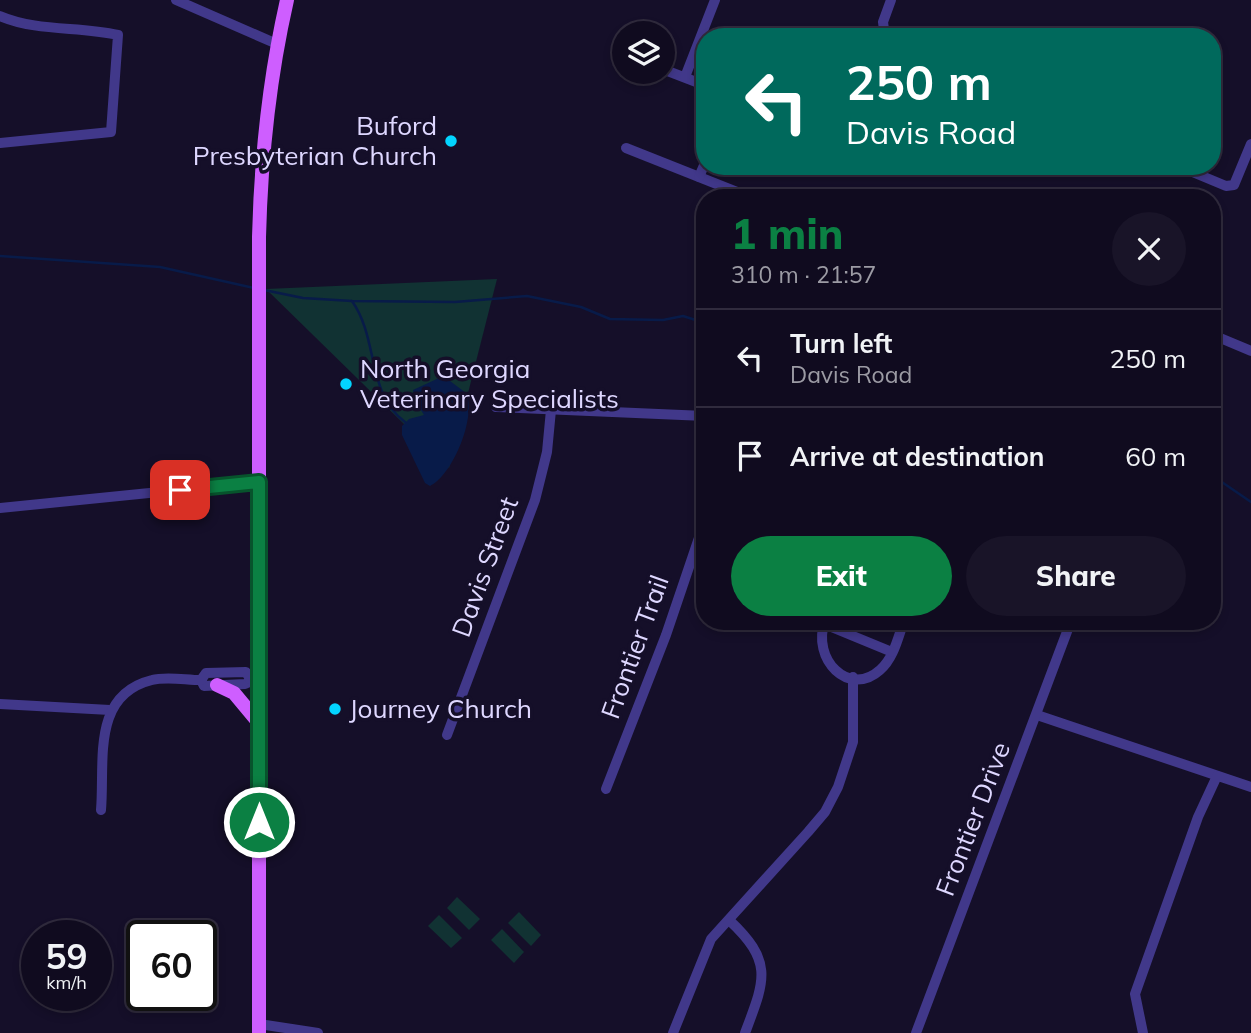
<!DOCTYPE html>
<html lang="en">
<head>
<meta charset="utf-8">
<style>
	:root { --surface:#100b1f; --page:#191428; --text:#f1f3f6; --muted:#9c9ba4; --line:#302b3d; --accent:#0b8043 }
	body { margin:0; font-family:Mulish,sans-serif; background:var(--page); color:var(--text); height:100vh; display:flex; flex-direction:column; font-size:26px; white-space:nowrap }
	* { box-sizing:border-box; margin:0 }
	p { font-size:23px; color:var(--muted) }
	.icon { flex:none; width:38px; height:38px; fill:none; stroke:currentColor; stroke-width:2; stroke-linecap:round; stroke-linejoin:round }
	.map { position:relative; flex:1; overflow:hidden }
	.side { position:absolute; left:696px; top:189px; width:525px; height:441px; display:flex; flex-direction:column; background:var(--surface); border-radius:28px; box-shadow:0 4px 10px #0003,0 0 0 2px var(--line) }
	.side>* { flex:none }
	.top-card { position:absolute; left:696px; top:28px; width:525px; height:147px; border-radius:28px; box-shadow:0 4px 10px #0003,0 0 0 2px var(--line); background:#00695c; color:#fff; overflow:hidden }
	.fabs { position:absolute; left:612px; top:21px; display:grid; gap:14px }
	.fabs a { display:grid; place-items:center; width:63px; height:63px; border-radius:50%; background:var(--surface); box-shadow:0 4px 10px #0003,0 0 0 2px var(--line); font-size:35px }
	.speed { position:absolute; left:21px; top:920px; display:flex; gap:14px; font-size:35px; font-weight:700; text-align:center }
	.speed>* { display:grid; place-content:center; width:91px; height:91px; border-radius:50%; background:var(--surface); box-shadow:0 4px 10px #0003,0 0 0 2px var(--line); line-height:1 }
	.speed small { font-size:18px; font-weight:400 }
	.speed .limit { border:4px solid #111; border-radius:10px; background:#fff; color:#111 }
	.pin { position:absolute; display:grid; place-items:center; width:60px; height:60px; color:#fff; margin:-30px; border-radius:14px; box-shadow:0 4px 10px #0006 }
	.me { position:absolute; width:77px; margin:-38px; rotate:0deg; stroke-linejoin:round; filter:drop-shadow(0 0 5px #0008) }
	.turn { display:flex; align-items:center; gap:24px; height:147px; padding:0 35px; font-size:32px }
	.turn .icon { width:91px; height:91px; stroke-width:2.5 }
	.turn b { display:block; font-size:49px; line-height:60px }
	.round { display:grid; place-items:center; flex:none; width:74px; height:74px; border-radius:37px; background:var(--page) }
	.summary { display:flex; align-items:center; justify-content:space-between; height:119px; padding:0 35px }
	h1 { font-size:42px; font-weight:800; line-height:52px; color:var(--accent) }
	.action { display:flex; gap:14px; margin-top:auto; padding:14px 35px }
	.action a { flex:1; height:80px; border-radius:42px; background:var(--accent); color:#fff; font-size:28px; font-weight:800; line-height:80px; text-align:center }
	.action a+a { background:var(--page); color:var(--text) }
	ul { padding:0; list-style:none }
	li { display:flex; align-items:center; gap:21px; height:98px; padding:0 35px; border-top:2px solid var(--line) }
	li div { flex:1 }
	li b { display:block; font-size:26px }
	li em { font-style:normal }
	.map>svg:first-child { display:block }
</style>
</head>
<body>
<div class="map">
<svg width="1251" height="1033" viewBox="0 0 1251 1033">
	<rect width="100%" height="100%" fill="#150f29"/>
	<!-- green -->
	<g fill="#113233">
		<path d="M 497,279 L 449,468 L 266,289 Z"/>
		<path d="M 457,897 L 480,919 L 469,930 L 447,908 Z"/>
		<path d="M 519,912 L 541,935 L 531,946 L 508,923 Z"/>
		<path d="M 439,915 L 462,938 L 451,948 L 428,926 Z"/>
		<path d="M 502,929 L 524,952 L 514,963 L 491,940 Z"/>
	</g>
	<!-- water -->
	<path fill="#081b49" d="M 439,378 L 450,381 L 466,393 C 477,416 453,475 430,486 L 425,483 L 402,435 L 402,426 L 409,419 L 424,415 L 415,401 L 413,390 Z"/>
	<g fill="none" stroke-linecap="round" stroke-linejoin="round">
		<!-- stream -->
		<g stroke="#081b49" stroke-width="2.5">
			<path d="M 0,256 L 160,267 L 254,288"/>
			<path d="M 264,290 L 303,298 L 352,301 L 455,302 L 527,296 L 581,307 L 610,319 L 663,320 L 683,316 L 705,323"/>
			<path d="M 352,301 C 379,339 366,393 405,422"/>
			<path d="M 1213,476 L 1251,502"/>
		</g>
		<!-- minor -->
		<g stroke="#41388a" stroke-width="10">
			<path d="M 176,0 L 277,44"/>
			<path d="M 0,16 C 38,32 78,26 118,35 L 111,132 L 0,143"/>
			<path d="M 885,37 L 883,22 L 891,0"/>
			<path d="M 665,70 L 704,85"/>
			<path d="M 685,77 L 715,0"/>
			<path d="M 626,148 L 752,198"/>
			<path d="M 1178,166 L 1226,186 L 1234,185 L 1251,144"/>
			<path d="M 699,177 L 705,163"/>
			<path d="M 1213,335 L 1251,351"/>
			<path d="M 496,407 L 705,416"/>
			<path d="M 0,508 L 259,482"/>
			<path d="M 825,621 C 811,659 849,698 880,670 C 894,658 898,637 904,621"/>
			<path d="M 824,624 L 892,652"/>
			<path d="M 201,680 L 204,686 L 245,684 L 256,679"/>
			<path d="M 0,704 L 110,710"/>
			<path d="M 1037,715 L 1251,787"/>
			<path d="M 447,735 L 535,500 L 547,452 L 551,410"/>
			<path d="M 606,789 L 666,635 L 705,520"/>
			<path d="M 101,810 C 105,761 91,695 152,680 C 166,676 186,680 201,680 L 206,673 L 246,672 L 250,679"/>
			<path d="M 729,920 C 774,962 765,980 745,1033"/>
			<path d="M 259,1024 L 318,1033"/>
			<path d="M 673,1033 L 711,939 L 808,832 L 825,812 L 838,787 L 853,742 L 853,677"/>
			<path d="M 916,1033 L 1071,621"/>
			<path d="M 1143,1033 L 1135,994 L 1198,817 L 1217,776"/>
		</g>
		<!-- major -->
		<g stroke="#ce5eff" stroke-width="14">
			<path d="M 217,685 L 234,693 L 259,723"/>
			<path d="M 259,1033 L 259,237 C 261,157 269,79 287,0"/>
		</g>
	</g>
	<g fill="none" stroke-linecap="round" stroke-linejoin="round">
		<defs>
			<path id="route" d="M 180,490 L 259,482 L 259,822"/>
		</defs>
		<!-- route casing -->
		<use href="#route" stroke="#07532c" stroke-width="18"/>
		<!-- route -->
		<use href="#route" stroke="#0b8043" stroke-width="12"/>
	</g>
	<!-- markers -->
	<g fill="#03d4ff" stroke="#150f29" stroke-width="2.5">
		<circle cx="451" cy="141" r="7"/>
		<circle cx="346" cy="384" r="7"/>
		<circle cx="335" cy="709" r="7"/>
	</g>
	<g text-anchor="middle" stroke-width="7" stroke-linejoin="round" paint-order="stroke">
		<!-- poi labels -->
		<g font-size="26" fill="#ded7ff" stroke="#150f29" text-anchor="start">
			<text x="437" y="135" text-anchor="end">Buford<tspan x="437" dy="30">Presbyterian Church</tspan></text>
			<text x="360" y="378">North Georgia<tspan x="360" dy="30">Veterinary Specialists</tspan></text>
			<text x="349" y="718">Journey Church</text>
		</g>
		<!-- street labels -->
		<g font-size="26" fill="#ded7ff" stroke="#150f29">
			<text transform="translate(485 567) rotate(-70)" y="9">Davis Street</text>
			<text transform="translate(635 647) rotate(-70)" y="9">Frontier Trail</text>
			<text transform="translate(973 819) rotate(-69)" y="9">Frontier Drive</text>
		</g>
	</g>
</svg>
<div class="fabs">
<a><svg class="icon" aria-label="layers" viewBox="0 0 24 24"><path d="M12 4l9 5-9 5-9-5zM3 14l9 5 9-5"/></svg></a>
</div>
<div class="speed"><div>59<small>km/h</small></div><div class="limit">60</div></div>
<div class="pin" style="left:180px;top:490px;background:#d93025"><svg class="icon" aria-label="arrive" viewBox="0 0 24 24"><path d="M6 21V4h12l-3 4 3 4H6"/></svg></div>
<svg class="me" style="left:259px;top:822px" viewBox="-20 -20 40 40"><circle r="17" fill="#0b8043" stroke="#fff" stroke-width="3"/><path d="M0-11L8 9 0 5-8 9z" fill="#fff"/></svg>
<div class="top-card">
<div class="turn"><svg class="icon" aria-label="left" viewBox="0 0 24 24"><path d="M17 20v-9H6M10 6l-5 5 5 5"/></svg><div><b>250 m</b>Davis Road</div></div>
</div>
<section class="side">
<div class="summary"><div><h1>1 min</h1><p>310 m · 21:57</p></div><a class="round"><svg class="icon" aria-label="close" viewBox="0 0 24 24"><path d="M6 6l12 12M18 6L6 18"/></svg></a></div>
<ul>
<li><svg class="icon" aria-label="left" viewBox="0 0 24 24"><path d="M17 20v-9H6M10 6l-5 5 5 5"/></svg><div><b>Turn left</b><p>Davis Road</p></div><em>250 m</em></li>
<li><svg class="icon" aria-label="arrive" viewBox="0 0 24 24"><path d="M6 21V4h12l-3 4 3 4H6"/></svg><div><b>Arrive at destination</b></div><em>60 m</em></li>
</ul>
<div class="action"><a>Exit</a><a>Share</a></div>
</section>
</div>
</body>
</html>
